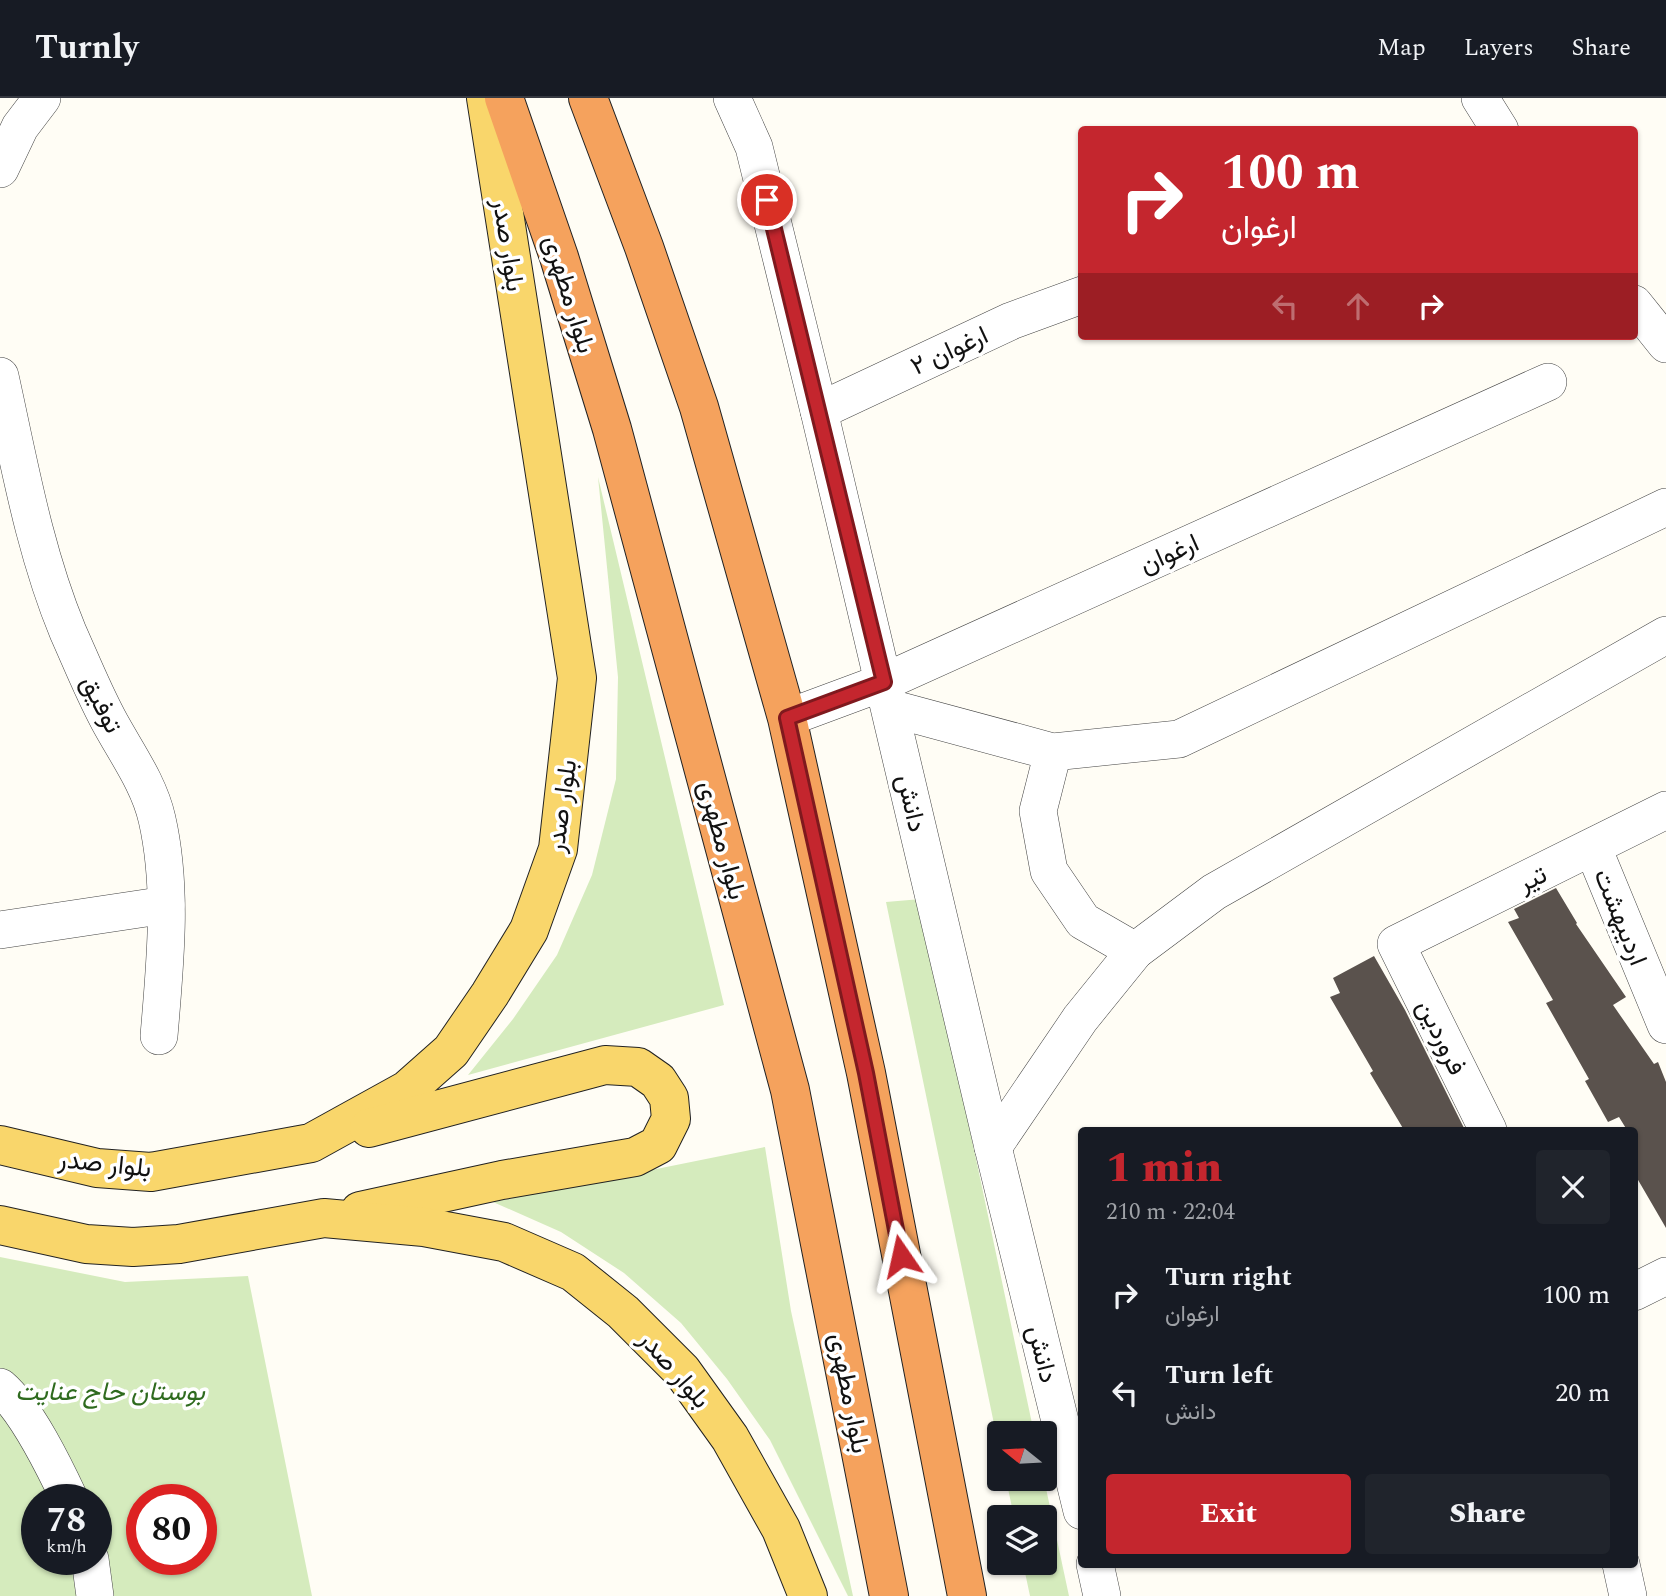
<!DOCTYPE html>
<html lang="en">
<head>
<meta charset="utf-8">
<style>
	:root { --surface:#171b24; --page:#20242c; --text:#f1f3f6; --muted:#9ea1a6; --line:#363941; --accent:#c4262e }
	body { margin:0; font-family:Spectral,Vazirmatn,serif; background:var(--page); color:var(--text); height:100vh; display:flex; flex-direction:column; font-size:26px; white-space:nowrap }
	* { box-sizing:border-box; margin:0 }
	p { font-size:23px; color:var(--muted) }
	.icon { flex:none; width:38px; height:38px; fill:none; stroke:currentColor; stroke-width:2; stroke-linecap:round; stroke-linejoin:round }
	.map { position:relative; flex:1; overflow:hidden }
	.panel { position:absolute; left:1078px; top:1029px; width:560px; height:441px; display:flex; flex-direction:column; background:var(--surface); border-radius:7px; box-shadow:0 2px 5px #0004 }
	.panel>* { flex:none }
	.hud { position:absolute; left:1078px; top:28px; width:560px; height:214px; border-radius:7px; box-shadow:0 2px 5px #0004; background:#c4262e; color:#fff; overflow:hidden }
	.needle { width:46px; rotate:288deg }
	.fabs { position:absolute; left:987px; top:1323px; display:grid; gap:14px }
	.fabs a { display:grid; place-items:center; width:70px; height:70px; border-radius:7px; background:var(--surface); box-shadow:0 2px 5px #0004; font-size:35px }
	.speed { position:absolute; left:21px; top:1386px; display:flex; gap:14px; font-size:35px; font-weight:700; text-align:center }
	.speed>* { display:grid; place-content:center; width:91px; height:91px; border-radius:50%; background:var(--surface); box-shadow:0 2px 5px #0004; line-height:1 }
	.speed small { font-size:18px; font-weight:400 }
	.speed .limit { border:10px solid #d22; background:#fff; color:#111 }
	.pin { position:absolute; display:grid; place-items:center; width:60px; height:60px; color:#fff; margin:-30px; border:4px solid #fff; border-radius:50%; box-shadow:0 2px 7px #0007 }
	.me { position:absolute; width:77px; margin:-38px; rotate:349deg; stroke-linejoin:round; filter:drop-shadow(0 0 5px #0008) }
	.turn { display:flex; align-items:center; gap:24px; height:147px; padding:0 28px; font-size:32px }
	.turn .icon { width:91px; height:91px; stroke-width:2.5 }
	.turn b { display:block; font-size:49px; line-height:60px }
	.lanes { display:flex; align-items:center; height:66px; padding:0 28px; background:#0003; justify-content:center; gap:35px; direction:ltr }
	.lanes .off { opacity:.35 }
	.round { display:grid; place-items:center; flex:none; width:74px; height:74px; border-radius:7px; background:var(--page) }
	.summary { display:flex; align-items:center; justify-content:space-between; height:119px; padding:0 28px }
	h1 { font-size:42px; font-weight:800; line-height:52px; color:var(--accent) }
	.button { display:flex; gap:14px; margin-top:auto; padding:14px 28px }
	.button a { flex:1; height:80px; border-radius:7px; background:var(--accent); color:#fff; font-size:28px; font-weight:800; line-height:80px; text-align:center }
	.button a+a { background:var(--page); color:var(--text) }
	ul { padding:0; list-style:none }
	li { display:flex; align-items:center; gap:21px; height:98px; padding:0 28px }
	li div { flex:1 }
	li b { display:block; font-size:26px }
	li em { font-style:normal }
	header { display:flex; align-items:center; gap:42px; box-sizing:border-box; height:98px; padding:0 35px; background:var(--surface); border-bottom:2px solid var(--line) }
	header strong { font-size:33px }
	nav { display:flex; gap:38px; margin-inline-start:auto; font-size:24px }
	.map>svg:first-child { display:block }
</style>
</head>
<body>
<header>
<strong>Turnly</strong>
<nav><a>Map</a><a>Layers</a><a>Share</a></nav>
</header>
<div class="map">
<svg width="1666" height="1498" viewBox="0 0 1666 1498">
	<rect width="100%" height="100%" fill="#fffdf5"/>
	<!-- green -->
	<g fill="#d5ebbd" fill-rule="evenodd">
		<path d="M 598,379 L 724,907 L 468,977 L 513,921 L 557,857 L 592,777 L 616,681 L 618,579 Z"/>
		<path d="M 921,801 L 1034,1335 L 999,1335 L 999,1350 L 886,804 Z"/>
		<path d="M 765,1049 L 791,1213 L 853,1498 L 848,1498 L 770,1342 L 727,1281 L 681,1225 L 624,1175 L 561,1134 L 493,1104 Z"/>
		<path d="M 0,1159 L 125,1184 L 248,1178 L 312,1498 L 0,1498 ZM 37,1402 L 96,1402 L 96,1461 L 37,1461 ZM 142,1402 L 201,1402 L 201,1461 L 142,1461 Z"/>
		<path d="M 1006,1381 L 1044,1381 L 1069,1498 L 1030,1498 L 1023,1465 L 1045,1465 L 1045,1419 L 1014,1419 Z"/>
	</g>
	<!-- building -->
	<g fill="#5a524d">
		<path d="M 1556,790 L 1577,825 L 1576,826 L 1626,899 L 1613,907 L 1654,966 L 1658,964 L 1666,984 L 1666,1130 L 1634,1075 L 1634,1032 L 1627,1032 L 1619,1019 L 1608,1024 L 1585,983 L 1589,981 L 1546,905 L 1553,902 L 1508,824 L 1519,820 L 1514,811 Z"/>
		<path d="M 1374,858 L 1405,912 L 1465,1032 L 1404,1032 L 1370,975 L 1373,973 L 1330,899 L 1340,895 L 1333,880 Z"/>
	</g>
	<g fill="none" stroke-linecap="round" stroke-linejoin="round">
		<defs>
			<g id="minor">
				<path d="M 732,0 L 754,49 L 819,313 L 993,1049 L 1082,1413"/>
				<path d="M 1480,0 L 1500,32"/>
				<path d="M 0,71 L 20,29 L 42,0"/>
				<path d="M 1634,206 L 1666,246"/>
				<path d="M 0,278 C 19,364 34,452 68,534 C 81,563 93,593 108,621 C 125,653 149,685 157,721 C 173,791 165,866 159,938"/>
				<path d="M 819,313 L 1011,223 L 1082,197"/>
				<path d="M 890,610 L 1053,654 L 1179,641 L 1666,409"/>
				<path d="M 787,620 L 884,584 L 1548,284"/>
				<path d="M 1053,654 L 1038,713 L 1049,773 L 1083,823 L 1135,853"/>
				<path d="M 1593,750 L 1666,927"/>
				<path d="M 0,832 L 166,807"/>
				<path d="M 1488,1032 L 1396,846 L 1666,712"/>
				<path d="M 993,1049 L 1080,921 L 1135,853 L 1214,794 L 1666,537"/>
				<path d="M 1634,1194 L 1666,1178"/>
				<path d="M 0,1289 C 27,1312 55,1370 70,1402"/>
				<path d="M 90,1461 L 95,1498"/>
				<path d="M 1095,1466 L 1102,1498"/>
				<path d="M 1621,1466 L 1628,1498"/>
			</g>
			<g id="major">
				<path d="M 0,1047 L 97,1070 L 151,1074 L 311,1045 L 407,992 L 451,953 L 490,896 L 529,832 L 558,751 L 577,580 L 486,0"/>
				<path d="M 360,1113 L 502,1082 L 635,1059 L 658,1047 L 671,1021 L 669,1000 L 658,983 L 638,969 L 605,967 L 369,1030"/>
				<path d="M 0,1127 L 86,1146 L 133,1149 L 179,1146 L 324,1120 L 424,1129 L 504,1144 L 573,1174 L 623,1214 L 682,1273 L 730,1340 L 781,1431 L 808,1498"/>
			</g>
			<g id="highway">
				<path d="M 504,0 L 559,159 L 612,331 L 790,992 L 889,1498"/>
				<path d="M 588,0 L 644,149 L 699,309 L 787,620 L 866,975 L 967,1498"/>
			</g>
		</defs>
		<!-- minor casing -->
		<use href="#minor" stroke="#444" stroke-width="38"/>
		<!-- major casing -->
		<use href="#major" stroke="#222" stroke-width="40"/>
		<!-- highway casing -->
		<use href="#highway" stroke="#222" stroke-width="40"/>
		<!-- minor -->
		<use href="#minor" stroke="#fff" stroke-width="37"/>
		<!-- major -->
		<use href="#major" stroke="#f9d66b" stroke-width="38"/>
		<!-- highway -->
		<use href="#highway" stroke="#f5a25d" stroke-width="38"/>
	</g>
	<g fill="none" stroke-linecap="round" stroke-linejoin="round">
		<defs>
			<path id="route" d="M 767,102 L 884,584 L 787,620 L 866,975 L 901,1158"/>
		</defs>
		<!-- route casing -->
		<use href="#route" stroke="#7f191e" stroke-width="18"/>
		<!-- route -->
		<use href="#route" stroke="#c4262e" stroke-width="12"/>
	</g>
	<g text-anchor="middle" stroke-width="7" stroke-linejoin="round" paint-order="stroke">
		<!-- street labels -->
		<g font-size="26" fill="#111" stroke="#fff">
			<text transform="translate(509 147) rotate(81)" y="9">بلوار صدر</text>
			<text transform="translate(570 196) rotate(73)" y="9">بلوار مطهری</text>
			<text transform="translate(949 252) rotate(-25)" y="9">ارغوان ۲</text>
			<text transform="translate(1169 455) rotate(-24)" y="9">ارغوان</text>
			<text transform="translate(102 606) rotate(63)" y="9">توفیق</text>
			<text transform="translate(912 705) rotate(77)" y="9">دانش</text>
			<text transform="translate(561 708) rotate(-82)" y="9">بلوار صدر</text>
			<text transform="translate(723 742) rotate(75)" y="9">بلوار مطهری</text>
			<text transform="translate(1532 780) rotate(-26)" y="9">تیر</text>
			<text transform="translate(1621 819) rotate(68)" y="9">اردیبهشت</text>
			<text transform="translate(1442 939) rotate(64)" y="9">فروردین</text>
			<text transform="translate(105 1065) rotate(6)" y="9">بلوار صدر</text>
			<text transform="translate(1043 1256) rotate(76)" y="9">دانش</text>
			<text transform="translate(675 1271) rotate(49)" y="9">بلوار صدر</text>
			<text transform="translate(850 1295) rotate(79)" y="9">بلوار مطهری</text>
		</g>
		<!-- park labels -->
		<g font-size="26" font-style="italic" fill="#2f6b1f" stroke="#fff">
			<text x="110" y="1302">بوستان حاج عنایت</text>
		</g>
	</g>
</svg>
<div class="fabs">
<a><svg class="needle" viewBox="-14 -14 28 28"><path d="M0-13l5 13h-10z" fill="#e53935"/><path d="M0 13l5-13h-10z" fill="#9ea1a6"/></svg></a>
<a><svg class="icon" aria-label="layers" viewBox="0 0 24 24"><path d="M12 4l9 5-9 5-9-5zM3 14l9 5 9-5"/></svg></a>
</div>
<div class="speed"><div>78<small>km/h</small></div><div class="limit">80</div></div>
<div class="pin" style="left:767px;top:102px;background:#d93025"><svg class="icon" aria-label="arrive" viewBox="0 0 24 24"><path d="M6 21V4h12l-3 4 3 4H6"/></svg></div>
<svg class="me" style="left:901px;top:1158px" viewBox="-20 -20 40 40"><path d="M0-17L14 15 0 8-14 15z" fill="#c4262e" stroke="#fff" stroke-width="4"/></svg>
<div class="hud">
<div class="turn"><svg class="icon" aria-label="right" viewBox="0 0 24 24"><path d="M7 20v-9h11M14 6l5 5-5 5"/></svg><div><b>100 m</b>ارغوان</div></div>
<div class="lanes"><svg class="icon off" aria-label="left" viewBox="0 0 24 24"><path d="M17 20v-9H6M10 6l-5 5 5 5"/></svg><svg class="icon off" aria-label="ahead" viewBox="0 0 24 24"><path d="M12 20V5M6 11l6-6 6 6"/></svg><svg class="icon" aria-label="right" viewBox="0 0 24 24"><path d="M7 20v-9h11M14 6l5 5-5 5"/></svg></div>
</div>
<section class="panel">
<div class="summary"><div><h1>1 min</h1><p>210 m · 22:04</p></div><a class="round"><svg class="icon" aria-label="close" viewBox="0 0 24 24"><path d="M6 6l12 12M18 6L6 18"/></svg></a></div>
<ul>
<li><svg class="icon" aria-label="right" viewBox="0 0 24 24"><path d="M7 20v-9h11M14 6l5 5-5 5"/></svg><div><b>Turn right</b><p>ارغوان</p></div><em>100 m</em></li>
<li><svg class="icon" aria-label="left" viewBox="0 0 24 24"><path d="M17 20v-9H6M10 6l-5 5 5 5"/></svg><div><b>Turn left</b><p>دانش</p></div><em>20 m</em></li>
</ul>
<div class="button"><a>Exit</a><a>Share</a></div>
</section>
</div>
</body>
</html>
